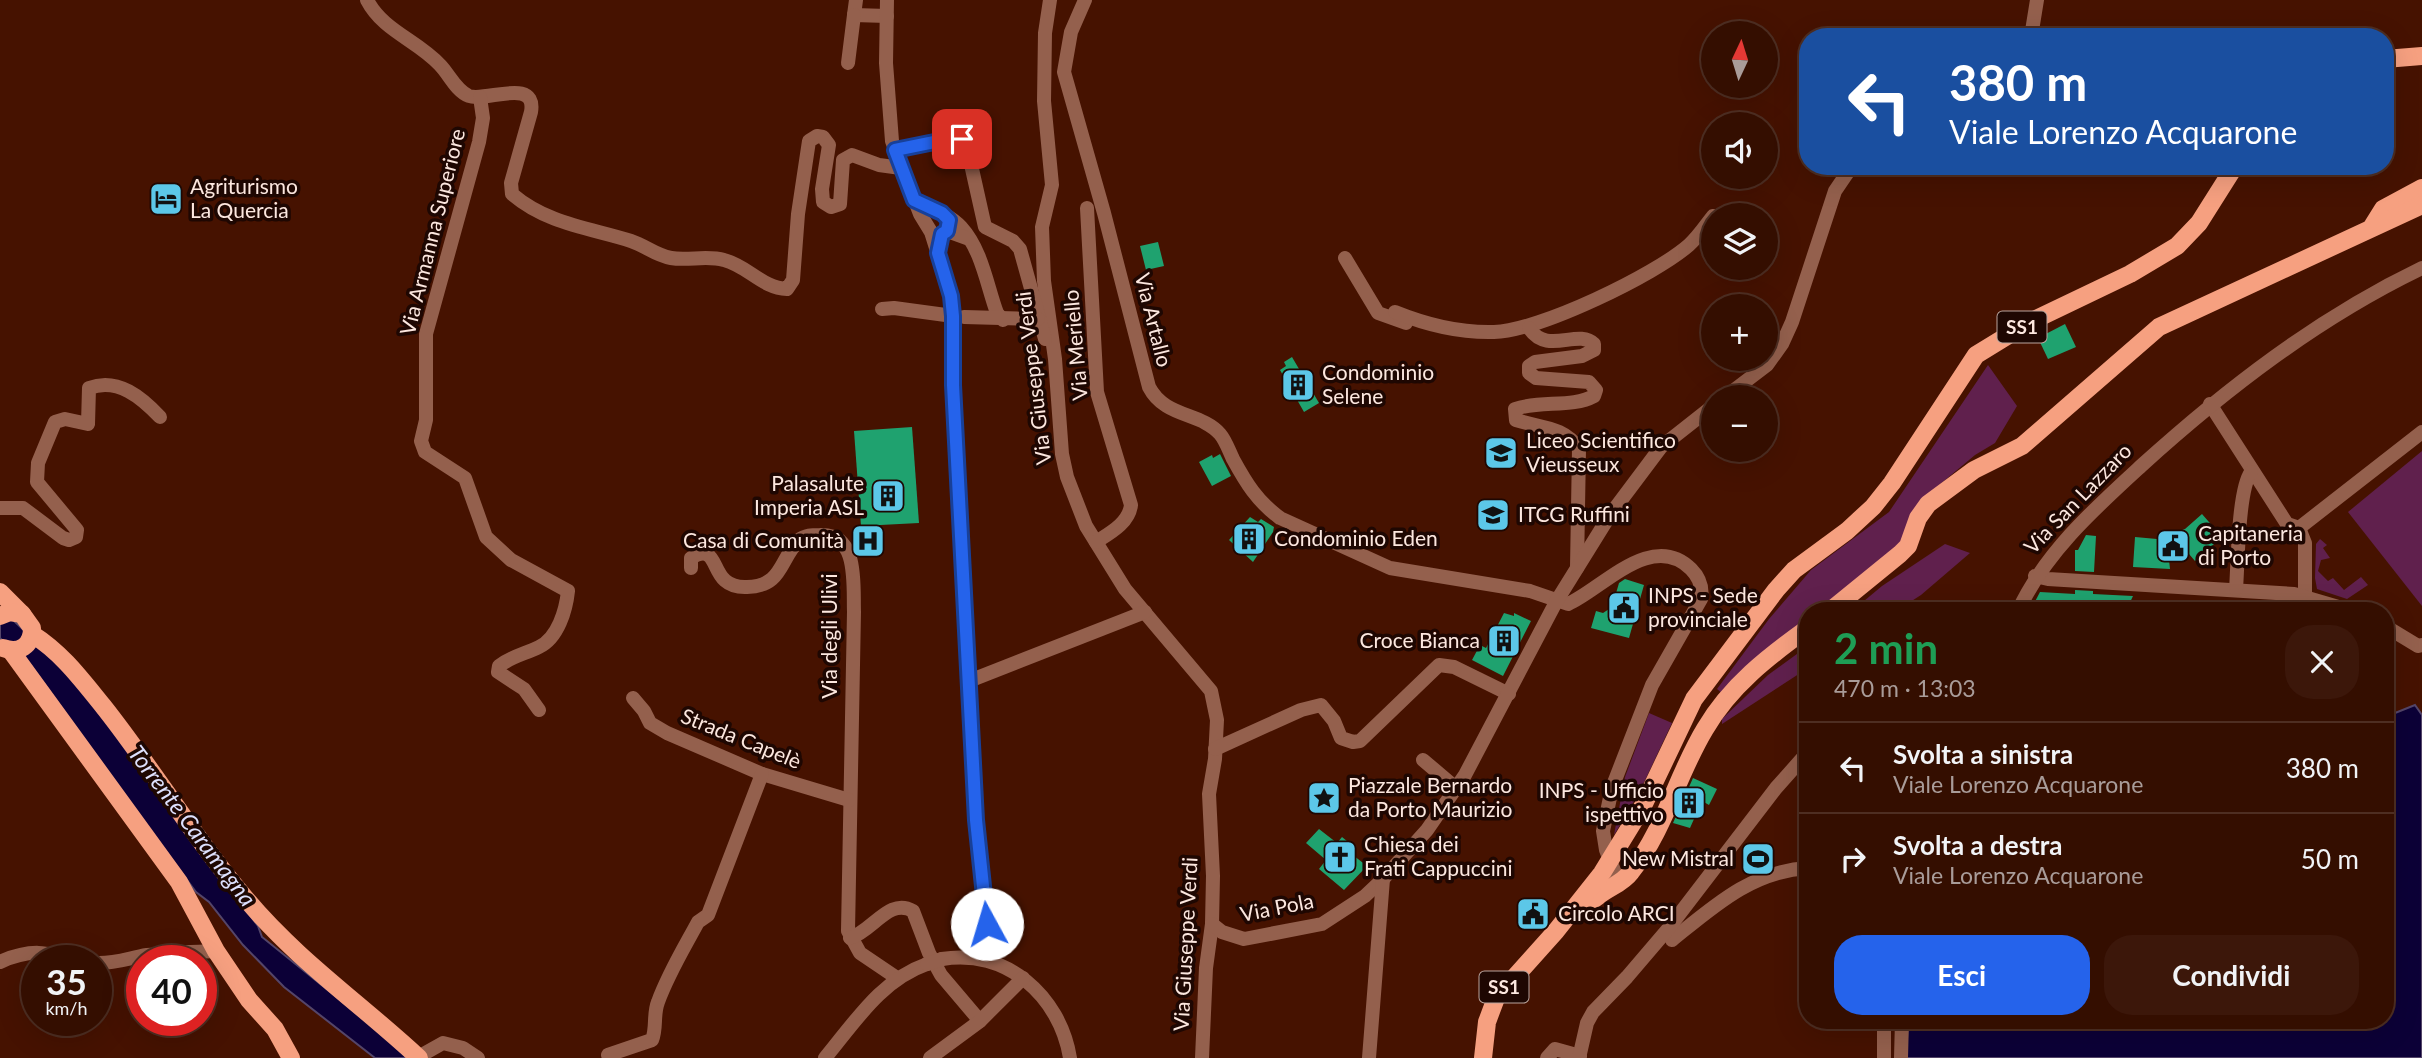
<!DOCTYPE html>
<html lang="it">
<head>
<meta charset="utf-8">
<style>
	:root { --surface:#340e00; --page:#3c170a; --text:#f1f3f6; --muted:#a99c99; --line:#4e2e22; --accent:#2563eb }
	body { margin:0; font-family:Lato,sans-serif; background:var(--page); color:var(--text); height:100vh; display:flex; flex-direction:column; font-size:26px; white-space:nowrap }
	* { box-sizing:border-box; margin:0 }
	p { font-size:23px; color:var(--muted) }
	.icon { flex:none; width:38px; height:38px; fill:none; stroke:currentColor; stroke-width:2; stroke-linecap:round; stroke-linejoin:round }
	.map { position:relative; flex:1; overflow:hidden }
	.sheet { position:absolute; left:1799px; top:602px; width:595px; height:427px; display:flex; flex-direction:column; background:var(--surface); border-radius:28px; box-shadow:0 7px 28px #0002,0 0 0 2px var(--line) }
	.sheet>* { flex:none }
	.top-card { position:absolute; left:1799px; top:28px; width:595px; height:147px; border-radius:28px; box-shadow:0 7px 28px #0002,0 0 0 2px var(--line); background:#1a4fa0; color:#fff; overflow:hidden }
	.needle { width:46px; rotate:4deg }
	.fabs { position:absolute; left:1701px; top:21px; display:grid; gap:14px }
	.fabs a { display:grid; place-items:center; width:77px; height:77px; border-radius:50%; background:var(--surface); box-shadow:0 7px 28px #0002,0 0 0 2px var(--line); font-size:35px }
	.speed { position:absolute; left:21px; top:945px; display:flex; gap:14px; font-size:35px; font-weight:700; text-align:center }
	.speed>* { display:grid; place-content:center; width:91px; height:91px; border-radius:50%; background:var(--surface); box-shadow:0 7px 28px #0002,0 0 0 2px var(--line); line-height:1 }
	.speed small { font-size:18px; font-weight:400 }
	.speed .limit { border:10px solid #d22; background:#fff; color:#111 }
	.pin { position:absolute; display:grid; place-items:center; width:60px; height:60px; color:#fff; margin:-30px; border-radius:14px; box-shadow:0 4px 10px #0006 }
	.me { position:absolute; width:77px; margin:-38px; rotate:354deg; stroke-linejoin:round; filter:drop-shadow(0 0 5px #0008) }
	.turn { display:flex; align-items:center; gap:24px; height:147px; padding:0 35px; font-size:32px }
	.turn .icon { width:91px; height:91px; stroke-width:2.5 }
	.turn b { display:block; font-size:49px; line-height:60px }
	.round { display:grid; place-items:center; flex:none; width:74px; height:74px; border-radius:28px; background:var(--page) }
	.headline { display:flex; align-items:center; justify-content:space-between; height:119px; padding:0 35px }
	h1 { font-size:42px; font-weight:700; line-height:52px; color:#1e9e55 }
	.button { display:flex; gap:14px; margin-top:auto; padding:14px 35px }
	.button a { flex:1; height:80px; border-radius:28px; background:var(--accent); color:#fff; font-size:28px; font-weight:700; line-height:80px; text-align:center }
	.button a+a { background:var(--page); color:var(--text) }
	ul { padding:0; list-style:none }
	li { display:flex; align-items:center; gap:21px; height:91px; padding:0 35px; border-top:2px solid var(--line) }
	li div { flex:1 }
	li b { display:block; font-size:26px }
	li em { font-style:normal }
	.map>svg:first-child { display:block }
</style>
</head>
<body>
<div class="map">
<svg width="2422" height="1058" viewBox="0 0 2422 1058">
	<rect width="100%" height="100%" fill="#461200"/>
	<!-- green -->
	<g fill="#60204d">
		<path d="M 1988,365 L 2017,406 L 1995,443 L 1975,455 L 1920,501 L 1900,543 L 1820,611 L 1808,611 L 1808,620 L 1723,694 L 1717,689 L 1769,619 L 1811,570 L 1889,512 Z"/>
		<path d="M 2422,451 L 2422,606 L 2348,512 Z"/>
		<path d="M 2320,539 L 2327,545 L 2323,548 L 2330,558 L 2321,560 L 2318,571 L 2328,581 L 2333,578 L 2344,590 L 2361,577 L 2368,585 L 2347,599 L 2317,589 L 2315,578 L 2316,544 Z"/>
		<path d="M 1945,544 L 1970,553 L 1921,595 L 1896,611 L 1852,611 L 1882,586 Z"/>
		<path d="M 1808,646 L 1808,668 L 1722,724 L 1722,719 L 1768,675 Z"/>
		<path d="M 1649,713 L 1672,723 L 1639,793 L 1614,835 L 1625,777 Z"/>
	</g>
	<!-- water -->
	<g fill="#0c0037" stroke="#544569" stroke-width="2">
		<path d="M 0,608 L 74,677 L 258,926 L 262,937 L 412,1058 L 375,1058 L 284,987 L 243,945 L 209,902 L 196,892 L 28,666 L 0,638 Z"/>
		<path d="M 2415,705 L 2422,715 L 2422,1058 L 1906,1058 L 1908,1020 L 2385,1020 L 2385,717 Z"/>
	</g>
	<!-- building -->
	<g fill="#1fa26f">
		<path d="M 1158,242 L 1164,266 L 1146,270 L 1140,246 Z"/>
		<path d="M 2065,324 L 2076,347 L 2048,359 L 2038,338 Z"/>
		<path d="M 1292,357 L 1319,403 L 1304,412 L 1280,370 L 1286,366 L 1284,362 Z"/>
		<path d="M 912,427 L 919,523 L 861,526 L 854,431 Z"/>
		<path d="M 1220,454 L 1231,476 L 1212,486 L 1199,462 L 1212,455 L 1213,458 Z"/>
		<path d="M 2202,514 L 2222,537 L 2195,561 L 2189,554 L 2169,560 L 2170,569 L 2133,567 L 2135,537 L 2157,539 L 2185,529 Z"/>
		<path d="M 1250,517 L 1258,522 L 1261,519 L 1274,527 L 1273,532 L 1253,562 L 1229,540 Z"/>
		<path d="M 2086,535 L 2096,536 L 2094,572 L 2075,571 L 2075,550 L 2078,550 Z"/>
		<path d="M 1625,579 L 1644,585 L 1629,638 L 1591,628 L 1596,611 L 1603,613 L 1612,607 L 1619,583 Z"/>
		<path d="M 2075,590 L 2093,591 L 2093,594 L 2133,596 L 2126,611 L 2030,611 L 2040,592 L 2075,594 Z"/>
		<path d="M 1504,613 L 1514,616 L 1514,613 L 1531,621 L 1503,676 L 1472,660 L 1480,645 L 1486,648 Z"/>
		<path d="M 1693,778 L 1717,789 L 1709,805 L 1702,801 L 1690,828 L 1673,823 Z"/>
		<path d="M 1319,829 L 1337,843 L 1342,837 L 1353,846 L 1349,852 L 1367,866 L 1344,890 L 1319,869 L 1326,860 L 1306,843 Z"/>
	</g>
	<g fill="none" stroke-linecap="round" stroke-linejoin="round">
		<!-- minor -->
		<g stroke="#94604d" stroke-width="14">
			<path d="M 367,0 C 383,31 417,40 440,65 C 449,74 456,91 469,96 C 486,102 537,77 531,112 L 511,183 L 512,194 C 547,224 590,228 631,241 C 646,246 655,255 671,258 C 688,261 707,255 724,260 C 748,266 762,288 787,289 L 793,280 L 798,214 L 809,141 L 817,136 L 823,137 L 829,145 L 822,189 L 823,202 L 831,207 L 840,204 L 843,160 L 852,155 L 879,165 L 901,168"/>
			<path d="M 856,0 L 854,15 L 887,16"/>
			<path d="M 887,0 L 886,63 L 892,141 L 920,214 L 931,232 L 951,296 L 952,385 L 976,820 L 987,924 L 981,958"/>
			<path d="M 1050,0 L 1045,33 L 1044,101 L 1052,185 L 1042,227 L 1044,281 L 1055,359 L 1062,454 L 1067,477 L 1086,526 L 1125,589 L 1211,691 L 1217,720 L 1215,759 L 1209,794 L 1213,876 L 1212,924 L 1206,968 L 1202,1058"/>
			<path d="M 1085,0 L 1071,32 L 1064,72 L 1104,213 L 1149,387 C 1165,418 1201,412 1220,434 C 1226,441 1229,451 1233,459 C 1246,483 1257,501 1280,518 L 1390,568 L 1530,591 L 1568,604 C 1602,589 1652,530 1691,569 C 1699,577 1703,587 1701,599 L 1652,685 L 1612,788 L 1603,831 L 1606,850 L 1615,873"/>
			<path d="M 2031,37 L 2037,0"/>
			<path d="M 848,63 L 854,15"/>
			<path d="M 480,97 L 483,118 L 479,142 L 426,334 L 426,420 L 421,441 L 425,452 L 465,478 L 486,537 L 511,560 L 568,591 C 566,610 558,638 539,647 C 525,654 512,656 499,666 L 498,672 L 524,689 L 539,710"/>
			<path d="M 895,150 L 954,138 L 966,142 L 985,227 L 1013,241 L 1020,249 L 1045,339"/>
			<path d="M 914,200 C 930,208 949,214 961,227 C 982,250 987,286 997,313 L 1003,320"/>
			<path d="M 1087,208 L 1097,392 L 1131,505 C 1129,523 1110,533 1096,542"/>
			<path d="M 947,231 L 969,239"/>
			<path d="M 1345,258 L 1378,313 L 1406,323"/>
			<path d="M 882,309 L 894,308 L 953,316"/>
			<path d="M 1395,312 C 1427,325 1459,333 1494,332 C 1539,331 1655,275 1689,245 C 1698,237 1706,225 1713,216"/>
			<path d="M 964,317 L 1038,319"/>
			<path d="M 1529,328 C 1547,356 1578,328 1594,344 L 1594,350 L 1582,356 L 1535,362 L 1529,366 L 1529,373 L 1536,378 L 1589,382 L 1596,390 L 1594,396 C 1572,408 1540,400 1515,409 L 1516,420 C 1540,428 1564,426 1579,449 L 1577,568"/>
			<path d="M 1725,397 L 1767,365 L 1782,344 L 1792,322 L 1835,191 L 1852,166"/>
			<path d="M 2210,404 L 2287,524 L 2299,528 L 2305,543 L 2305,596"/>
			<path d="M 0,508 L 23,508 L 63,538 L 69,540 L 76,537 L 77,530 L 37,482 L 38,463 L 55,422 L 65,419 L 88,424 L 89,388 C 118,377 142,398 160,417"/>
			<path d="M 2299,528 L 2422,432"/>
			<path d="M 691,568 L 691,558 C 724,539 705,589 747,587 C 783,586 779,560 799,540 C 805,535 812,535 820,535 C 859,533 853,585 854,612 L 848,931 L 860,953 L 897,978"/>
			<path d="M 2035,576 L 2048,579 L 2294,594 L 2352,611"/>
			<path d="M 2236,589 C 2238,563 2238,490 2251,472"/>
			<path d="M 2018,611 C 2045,553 2094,509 2141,466 C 2226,389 2318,318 2422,268"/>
			<path d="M 2385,626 L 2418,646 L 2422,645"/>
			<path d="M 969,681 L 1145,612"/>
			<path d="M 633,698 L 644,711 L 650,723 L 667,733 L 762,774 L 849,800"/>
			<path d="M 1215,749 L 1301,710 L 1321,705 L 1334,721 L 1341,738 L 1353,742 L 1360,741 L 1439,665 L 1454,667 L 1509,694"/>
			<path d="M 1423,760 L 1456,788"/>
			<path d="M 1212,924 L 1222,932 L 1244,939 L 1322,924 L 1365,896 L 1383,879 L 1427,830 L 1465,775 L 1556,602 L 1610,515 L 1661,447 L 1713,406"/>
			<path d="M 850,938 C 873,931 889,897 913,911 L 929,953 L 941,975 L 980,1021"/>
			<path d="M 1672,940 C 1714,906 1752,871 1808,868"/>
			<path d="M 942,959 C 1006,948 1060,996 1070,1058"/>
			<path d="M 0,962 C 31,948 46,952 79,961"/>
			<path d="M 96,963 C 114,964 129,958 147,955 C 170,952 193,952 216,951"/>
			<path d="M 608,1055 L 652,1040 C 657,1028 653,1014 658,1002 C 668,974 684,948 698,922 L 708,915 L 762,774"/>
			<path d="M 418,1057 L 443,1043 L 463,1048 L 478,1058"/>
			<path d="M 825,1058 C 855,1022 881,980 927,964"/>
			<path d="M 930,1058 L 980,1021 L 1023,978"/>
			<path d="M 1369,1058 L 1383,879"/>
			<path d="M 1547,1058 L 1555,1049 L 1580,1056"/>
			<path d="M 1579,1058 L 1587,1023 L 1593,1012 L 1627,977 L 1668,929 L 1776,788 L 1808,752"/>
			<path d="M 1884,1058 L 1884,1020"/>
			<path d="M 1901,1058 L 1902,1020"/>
		</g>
		<!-- major -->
		<g stroke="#f6a080" stroke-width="18">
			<path d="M 2385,59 L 2422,56"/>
			<path d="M 2373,225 L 2383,209 L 2422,188"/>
			<path d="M 0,592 L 22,614"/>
			<path d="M 1830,611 L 1900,554 L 1908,546 L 1918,518 L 1928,504 L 1974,470 L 2022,446 L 2159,327 L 2422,205"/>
			<path d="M 0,616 L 10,612 L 22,614 L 32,628 C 32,646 19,654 3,648"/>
			<path d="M 32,634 C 62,653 81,679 103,706 C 153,769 194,838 246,899 C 297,960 361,1004 419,1058"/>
			<path d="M 11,651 L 179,882 L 216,951 L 249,1000 L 275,1029 L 291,1058"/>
			<path d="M 1581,912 C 1587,907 1591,901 1597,897 C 1609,887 1622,884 1631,872 C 1665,829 1677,775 1705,729 C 1730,686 1769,656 1808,628"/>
			<path d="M 1483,1058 L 1487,1022 L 1496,998 L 1556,931 L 1602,873 L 1643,806 L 1694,699 L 1776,590 L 1794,570 L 1847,531 L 1873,507 L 1892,483 L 1976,355 L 2030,322 L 2130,274 L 2177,246 L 2199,223 L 2235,166"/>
		</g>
		<!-- minor-bridge -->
		<path stroke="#94604d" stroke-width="14" d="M 927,964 L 942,959"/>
	</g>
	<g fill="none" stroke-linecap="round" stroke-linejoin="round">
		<defs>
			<path id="route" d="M 962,139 L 954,138 L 895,150 L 914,200 L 942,213 L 949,220 L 947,231 L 942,234 L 938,253 L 951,296 L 953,316 L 953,385 L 976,820 L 987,924"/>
		</defs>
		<!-- route casing -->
		<use href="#route" stroke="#184099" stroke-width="18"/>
		<!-- route -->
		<use href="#route" stroke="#2563eb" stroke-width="12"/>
	</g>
	<!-- icons -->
	<defs>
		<symbol id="hotel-square" viewBox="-11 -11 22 22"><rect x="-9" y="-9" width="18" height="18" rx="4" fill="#5cc7e8" stroke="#1e0702"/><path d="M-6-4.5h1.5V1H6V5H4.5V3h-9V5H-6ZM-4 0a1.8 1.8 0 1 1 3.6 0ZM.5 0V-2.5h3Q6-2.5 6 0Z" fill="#111"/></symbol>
		<symbol id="building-square" viewBox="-11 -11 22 22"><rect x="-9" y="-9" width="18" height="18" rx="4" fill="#5cc7e8" stroke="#1e0702"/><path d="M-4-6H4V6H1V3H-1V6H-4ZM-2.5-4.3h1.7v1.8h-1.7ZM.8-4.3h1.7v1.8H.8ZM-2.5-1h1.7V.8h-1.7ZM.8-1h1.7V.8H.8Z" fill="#111"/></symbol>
		<symbol id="university-square" viewBox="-11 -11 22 22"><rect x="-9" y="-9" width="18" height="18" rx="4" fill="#5cc7e8" stroke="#1e0702"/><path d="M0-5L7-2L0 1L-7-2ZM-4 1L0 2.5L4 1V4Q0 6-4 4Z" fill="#111"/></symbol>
		<symbol id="hospital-square" viewBox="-11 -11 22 22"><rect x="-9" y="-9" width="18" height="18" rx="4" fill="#5cc7e8" stroke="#1e0702"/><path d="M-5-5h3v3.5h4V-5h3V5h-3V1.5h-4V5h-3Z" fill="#111"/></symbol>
		<symbol id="civic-square" viewBox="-11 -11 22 22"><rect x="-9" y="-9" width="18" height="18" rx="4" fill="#5cc7e8" stroke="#1e0702"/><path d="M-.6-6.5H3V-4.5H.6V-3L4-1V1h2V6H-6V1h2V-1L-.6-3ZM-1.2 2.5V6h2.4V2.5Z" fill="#111"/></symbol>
		<symbol id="sight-square" viewBox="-11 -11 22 22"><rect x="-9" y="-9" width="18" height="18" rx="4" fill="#5cc7e8" stroke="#1e0702"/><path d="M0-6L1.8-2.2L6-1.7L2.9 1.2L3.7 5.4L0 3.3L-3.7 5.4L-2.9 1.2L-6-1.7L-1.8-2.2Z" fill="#111"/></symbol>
		<symbol id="church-square" viewBox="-11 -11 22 22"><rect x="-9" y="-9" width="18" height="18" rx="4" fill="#5cc7e8" stroke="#1e0702"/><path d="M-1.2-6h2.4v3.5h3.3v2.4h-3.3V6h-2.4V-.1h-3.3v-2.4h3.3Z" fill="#111"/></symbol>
		<symbol id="stadium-square" viewBox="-11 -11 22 22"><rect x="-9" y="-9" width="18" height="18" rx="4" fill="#5cc7e8" stroke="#1e0702"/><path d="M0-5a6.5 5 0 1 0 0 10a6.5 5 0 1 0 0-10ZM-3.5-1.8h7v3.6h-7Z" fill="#111"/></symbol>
	</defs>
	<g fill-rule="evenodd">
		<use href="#hotel-square" x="147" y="180" width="38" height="38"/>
		<use href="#building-square" x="1279" y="366" width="38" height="38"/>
		<use href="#university-square" x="1482" y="434" width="38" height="38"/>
		<use href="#building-square" x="869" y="477" width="38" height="38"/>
		<use href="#university-square" x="1474" y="496" width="38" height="38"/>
		<use href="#building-square" x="1230" y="520" width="38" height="38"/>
		<use href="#hospital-square" x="849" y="522" width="38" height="38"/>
		<use href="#civic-square" x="2154" y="527" width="38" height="38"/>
		<use href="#civic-square" x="1605" y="589" width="38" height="38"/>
		<use href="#building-square" x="1485" y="622" width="38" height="38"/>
		<use href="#sight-square" x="1305" y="779" width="38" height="38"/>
		<use href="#building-square" x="1670" y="784" width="38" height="38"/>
		<use href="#church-square" x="1321" y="838" width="38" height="38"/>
		<use href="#stadium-square" x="1739" y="840" width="38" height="38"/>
		<use href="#civic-square" x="1514" y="895" width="38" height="38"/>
	</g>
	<g text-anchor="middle" stroke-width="7" stroke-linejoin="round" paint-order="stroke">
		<!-- shield labels -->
		<g fill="#1e0702" stroke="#b9a49d" stroke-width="2">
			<rect x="1997.5" y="311.5" width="49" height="31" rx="5"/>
			<rect x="1479.5" y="971.5" width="49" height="31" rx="5"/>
		</g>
		<g font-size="19" font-weight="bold" fill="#fce7df">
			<text x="2022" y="334">SS1</text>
			<text x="1504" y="994">SS1</text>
		</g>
		<!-- poi labels -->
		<g font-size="21" fill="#fce7df" stroke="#1e0702" text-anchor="start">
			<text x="190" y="194">Agriturismo<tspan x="190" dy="24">La Quercia</tspan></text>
			<text x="1322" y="380">Condominio<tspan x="1322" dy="24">Selene</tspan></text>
			<text x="1526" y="448">Liceo Scientifico<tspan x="1526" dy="24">Vieusseux</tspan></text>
			<text x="864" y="491" text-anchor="end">Palasalute<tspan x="864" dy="24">Imperia ASL</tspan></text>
			<text x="1518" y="522">ITCG Ruffini</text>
			<text x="2198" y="541">Capitaneria<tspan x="2198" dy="24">di Porto</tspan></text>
			<text x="1274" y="546">Condominio Eden</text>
			<text x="844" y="548" text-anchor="end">Casa di Comunità</text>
			<text x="1648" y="603">INPS - Sede<tspan x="1648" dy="24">provinciale</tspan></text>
			<text x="1480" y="648" text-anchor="end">Croce Bianca</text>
			<text x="1348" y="793">Piazzale Bernardo<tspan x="1348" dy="24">da Porto Maurizio</tspan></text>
			<text x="1664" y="798" text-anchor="end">INPS - Ufficio<tspan x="1664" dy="24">ispettivo</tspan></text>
			<text x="1364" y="852">Chiesa dei<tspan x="1364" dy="24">Frati Cappuccini</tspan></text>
			<text x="1734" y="866" text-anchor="end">New Mistral</text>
			<text x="1558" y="921">Circolo ARCI</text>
		</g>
		<!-- street labels -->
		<g font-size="21" fill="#fce7df" stroke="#1e0702">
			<text transform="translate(433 232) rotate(-76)" y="7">Via Armanna Superiore</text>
			<text transform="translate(1153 320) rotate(76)" y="7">Via Artallo</text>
			<text transform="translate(1076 345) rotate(-95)" y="7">Via Meriello</text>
			<text transform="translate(1034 378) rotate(-97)" y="7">Via Giuseppe Verdi</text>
			<text transform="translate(2078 499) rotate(-46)" y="7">Via San Lazzaro</text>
			<text transform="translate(830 636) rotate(-90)" y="7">Via degli Ulivi</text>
			<text transform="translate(741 739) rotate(22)" y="7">Strada Capelè</text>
			<text transform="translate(1277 908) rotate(-11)" y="7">Via Pola</text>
			<text transform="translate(1186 944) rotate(-87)" y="7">Via Giuseppe Verdi</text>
		</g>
		<!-- water labels -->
		<g font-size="23" font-style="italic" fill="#dde0fd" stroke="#1e0702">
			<text transform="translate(192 826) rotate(53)" y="8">Torrente Caramagna</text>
		</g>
	</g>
</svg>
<div class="fabs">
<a><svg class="needle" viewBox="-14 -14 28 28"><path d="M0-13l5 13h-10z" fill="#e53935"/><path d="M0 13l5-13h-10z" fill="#a99c99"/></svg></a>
<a><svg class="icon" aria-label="sound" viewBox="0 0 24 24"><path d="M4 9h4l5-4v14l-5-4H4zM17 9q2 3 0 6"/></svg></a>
<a><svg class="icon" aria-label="layers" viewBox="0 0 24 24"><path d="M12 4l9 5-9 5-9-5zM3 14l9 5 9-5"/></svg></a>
<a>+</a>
<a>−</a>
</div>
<div class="speed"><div>35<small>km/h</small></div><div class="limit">40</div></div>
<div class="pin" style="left:962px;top:139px;background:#d93025"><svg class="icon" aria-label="arrive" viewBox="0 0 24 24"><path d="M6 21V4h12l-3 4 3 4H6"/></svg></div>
<svg class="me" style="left:987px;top:924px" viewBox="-20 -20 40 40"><circle r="19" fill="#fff"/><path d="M0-13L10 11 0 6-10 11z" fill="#2563eb"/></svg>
<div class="top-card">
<div class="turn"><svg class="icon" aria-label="left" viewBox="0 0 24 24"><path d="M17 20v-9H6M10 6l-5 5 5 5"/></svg><div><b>380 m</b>Viale Lorenzo Acquarone</div></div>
</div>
<section class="sheet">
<div class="headline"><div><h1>2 min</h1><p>470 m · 13:03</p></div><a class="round"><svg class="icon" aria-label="close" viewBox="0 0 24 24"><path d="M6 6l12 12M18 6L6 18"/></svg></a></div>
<ul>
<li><svg class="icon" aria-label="left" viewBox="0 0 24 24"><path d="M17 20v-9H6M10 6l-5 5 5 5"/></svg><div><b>Svolta a sinistra</b><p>Viale Lorenzo Acquarone</p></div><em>380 m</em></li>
<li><svg class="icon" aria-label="right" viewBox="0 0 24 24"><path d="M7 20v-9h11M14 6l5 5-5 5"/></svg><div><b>Svolta a destra</b><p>Viale Lorenzo Acquarone</p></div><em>50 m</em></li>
</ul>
<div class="button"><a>Esci</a><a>Condividi</a></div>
</section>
</div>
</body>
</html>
